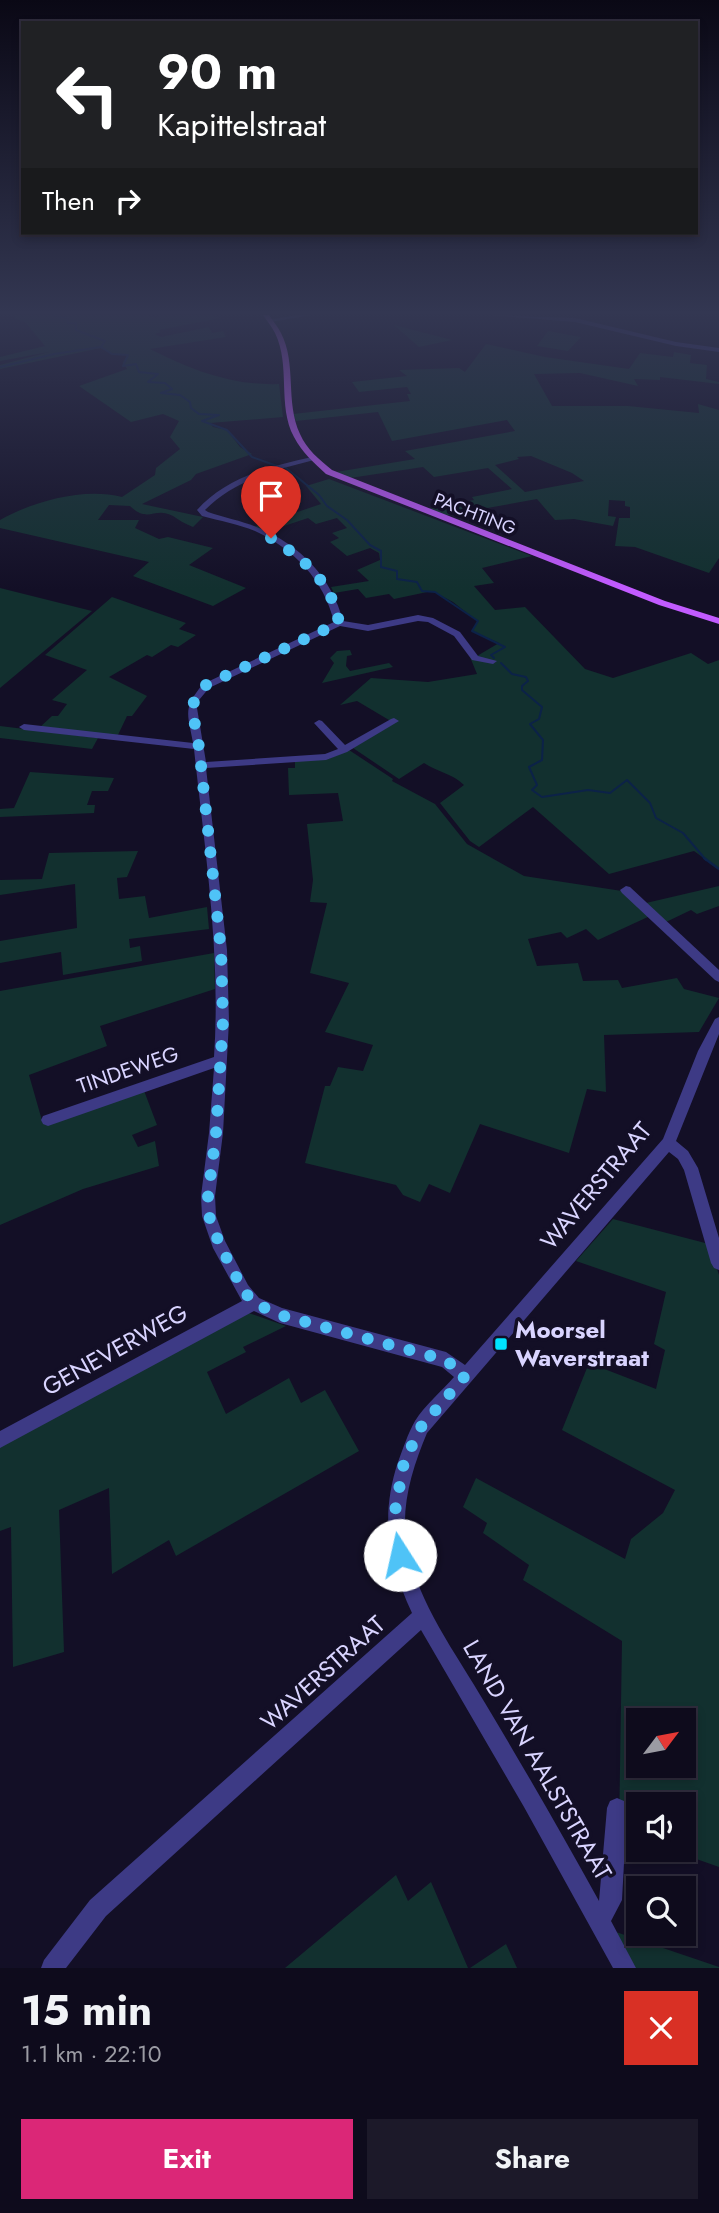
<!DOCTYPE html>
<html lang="en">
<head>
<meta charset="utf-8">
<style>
	:root { --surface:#0e0b1c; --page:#1c1929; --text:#f1f3f6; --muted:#9b9ba3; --line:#2e2b3b; --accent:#db2777 }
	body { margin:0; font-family:Jost,sans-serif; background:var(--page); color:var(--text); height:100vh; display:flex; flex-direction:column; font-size:26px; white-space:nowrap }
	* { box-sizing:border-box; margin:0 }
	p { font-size:23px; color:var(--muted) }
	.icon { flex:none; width:38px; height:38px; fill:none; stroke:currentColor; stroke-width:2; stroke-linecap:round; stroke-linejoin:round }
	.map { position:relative; height:1968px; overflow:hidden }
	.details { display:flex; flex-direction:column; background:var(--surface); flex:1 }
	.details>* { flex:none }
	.guide { position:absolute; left:21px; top:21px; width:677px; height:214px; border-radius:0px; box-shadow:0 4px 10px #0003,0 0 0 2px var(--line); background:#202124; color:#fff; overflow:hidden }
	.needle { width:46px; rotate:58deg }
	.controls { position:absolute; left:626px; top:1708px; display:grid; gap:14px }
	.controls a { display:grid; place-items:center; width:70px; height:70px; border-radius:0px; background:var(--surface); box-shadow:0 4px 10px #0003,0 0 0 2px var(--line); font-size:35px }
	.pin { position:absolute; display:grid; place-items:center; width:60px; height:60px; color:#fff; margin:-72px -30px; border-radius:50% 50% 50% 0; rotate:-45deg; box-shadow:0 0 7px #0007 }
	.pin .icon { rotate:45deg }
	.me { position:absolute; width:77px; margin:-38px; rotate:350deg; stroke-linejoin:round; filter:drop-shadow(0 0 5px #0008) }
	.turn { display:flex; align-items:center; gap:24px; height:147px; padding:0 21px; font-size:32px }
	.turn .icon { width:91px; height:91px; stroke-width:2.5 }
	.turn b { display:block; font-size:49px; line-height:60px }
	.then { display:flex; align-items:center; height:66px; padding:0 21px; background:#0003; gap:14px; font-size:26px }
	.round { display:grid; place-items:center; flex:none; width:74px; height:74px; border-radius:0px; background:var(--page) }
	.summary { display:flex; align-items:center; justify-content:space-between; height:119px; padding:0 21px }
	h1 { font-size:42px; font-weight:700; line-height:52px }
	.primary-button { display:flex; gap:14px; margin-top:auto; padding:14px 21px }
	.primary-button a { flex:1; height:80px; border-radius:0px; background:var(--accent); color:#fff; font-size:28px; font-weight:700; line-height:80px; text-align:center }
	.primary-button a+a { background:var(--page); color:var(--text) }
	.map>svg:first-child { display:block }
</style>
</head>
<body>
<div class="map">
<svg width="719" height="1968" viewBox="0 0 719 1968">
	<rect width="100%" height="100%" fill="#130f26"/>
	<!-- green -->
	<g fill="#12302f" fill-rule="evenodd">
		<path d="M 9,315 L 146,315 L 156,318 L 159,315 L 212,315 L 221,318 L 159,330 L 161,332 L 155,334 L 161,337 L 209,327 L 212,333 L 223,331 L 226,337 L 150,349 C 191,370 233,386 279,384 L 283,417 L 210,423 L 213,427 L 227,430 L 240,447 L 252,454 L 196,474 L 191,480 L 142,504 L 203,517 L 193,527 C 185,524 179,520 173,516 C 154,506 149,524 130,506 L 109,505 L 98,520 L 139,520 L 135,528 L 159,539 L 168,537 L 213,548 L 189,565 L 246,588 L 213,606 L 133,576 L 149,562 L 0,528 L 0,520 C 34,501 84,487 122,497 L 155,475 L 156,468 L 180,449 L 170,437 L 179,421 L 163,414 L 131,422 L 79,386 L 127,369 L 123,362 L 128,355 L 112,354 L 101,348 L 0,369 L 0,365 L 49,352 L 0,361 L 0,357 L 45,346 L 26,323 Z"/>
		<path d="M 394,325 L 452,340 L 419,347 Z"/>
		<path d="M 548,331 L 581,337 L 568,351 L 537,346 Z"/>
		<path d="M 486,344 L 545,357 L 629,369 L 640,353 L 673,357 L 674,352 L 691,355 L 690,363 L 707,365 L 706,379 L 719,382 L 719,384 L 660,377 L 660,380 L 634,379 L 638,386 L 580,373 L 534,374 L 552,406 L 628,406 L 699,413 L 698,404 L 719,410 L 719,558 L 709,573 L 635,547 L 615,546 L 619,518 L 630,518 L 630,507 L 625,506 L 625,501 L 609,500 L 608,516 L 616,517 L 613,526 L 574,519 L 555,520 L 537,499 L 443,516 L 427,509 L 474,500 L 472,497 L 512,489 L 488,468 L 434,477 L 423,467 L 350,478 L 336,472 L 415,459 L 405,451 L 515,431 L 507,420 L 392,441 L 378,412 L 296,421 L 293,414 L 410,401 L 407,394 L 411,394 L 407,387 L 359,392 L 352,382 L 407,376 L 399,370 L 459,368 L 465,372 ZM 531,456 L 572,473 L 584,481 L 525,492 L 495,465 L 519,459 L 517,457 Z"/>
		<path d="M 329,479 L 532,556 L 482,568 L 494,583 L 474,586 L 495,610 L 525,607 L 585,669 L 613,678 L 691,653 L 708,664 L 719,660 L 719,869 L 694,851 L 609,874 L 533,807 L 479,847 L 470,841 L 440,803 L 464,785 C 452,773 437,772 424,763 L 399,779 L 353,748 L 394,723 L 357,701 L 340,705 L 371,678 L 428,682 L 477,674 L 470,657 L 477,656 L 499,643 L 472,631 L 477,621 L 453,602 L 432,591 L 394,599 L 389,594 L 366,598 L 358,589 L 334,593 L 331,587 L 369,581 L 357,570 L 380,560 L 379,553 L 370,548 L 347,556 L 330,542 L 339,538 L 332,533 L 347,528 L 337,518 L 316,524 L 308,518 L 266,532 L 253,527 L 321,504 L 306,486 Z"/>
		<path d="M 0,588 L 92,611 L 0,688 Z"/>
		<path d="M 112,597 L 186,623 L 179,629 L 196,635 L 178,647 L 171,645 L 152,657 L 147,655 L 109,677 L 147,696 L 132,716 L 127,716 L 117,737 L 39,728 L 52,716 L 58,716 L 67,704 L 52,700 L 87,670 L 45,655 Z"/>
		<path d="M 350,650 L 352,655 L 347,656 L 346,666 L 350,671 L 389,663 L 393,667 L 322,683 L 334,663 L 330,658 L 337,651 Z"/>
		<path d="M 0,726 L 98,738 L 92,749 L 0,738 Z"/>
		<path d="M 349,750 L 393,779 L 392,781 L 435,804 L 467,844 L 524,876 L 622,891 L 650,916 L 598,940 L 586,929 L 567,938 L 561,932 L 528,939 L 537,966 L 578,963 L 583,981 L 618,980 L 622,988 L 677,978 L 684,989 L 719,998 L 699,1032 L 604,1035 L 606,1092 L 587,1089 L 569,1153 L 480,1124 L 450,1193 L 429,1184 L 420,1202 L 403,1195 L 396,1185 L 305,1163 L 325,1086 L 330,1086 L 338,1067 L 363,1071 L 373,1045 L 325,1032 L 349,983 L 310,973 L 327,903 L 310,902 L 313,880 L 307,824 L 343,821 L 338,793 L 289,795 L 288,768 L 295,768 L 295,761 L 328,759 Z"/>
		<path d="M 30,772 L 114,778 L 108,791 L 92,791 L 87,805 L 95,805 L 94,813 L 0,817 L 0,809 L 14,808 Z"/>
		<path d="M 138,851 L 127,877 L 117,878 L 119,899 L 145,896 L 149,918 L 207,907 L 209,929 L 129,939 L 130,948 L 140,946 L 142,961 L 63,975 L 61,952 L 0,963 L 0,941 L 77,928 L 75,884 L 0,895 L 0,880 L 42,879 L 49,853 Z"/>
		<path d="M 719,886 L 719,906 L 697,914 L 691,910 L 666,922 L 646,903 Z"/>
		<path d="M 214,953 L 215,989 L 100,1026 L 107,1046 L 29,1075 L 43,1124 L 143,1088 L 157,1125 L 132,1135 L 138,1147 L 155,1141 L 159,1166 L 83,1189 L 0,1225 L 0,991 Z"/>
		<path d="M 613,1219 L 709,1244 L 719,1275 L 719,1867 L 671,1850 L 684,1850 L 684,1804 L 639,1804 L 639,1838 L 619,1831 L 622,1641 L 523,1580 L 529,1565 L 483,1533 L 487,1523 L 463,1507 L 476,1478 L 625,1559 L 631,1539 L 663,1513 L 675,1490 L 562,1430 L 589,1363 L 656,1389 L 665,1350 L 654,1344 L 666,1292 L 576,1261 ZM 639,1720 L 684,1720 L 684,1766 L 639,1766 Z"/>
		<path d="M 246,1312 L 286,1326 L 243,1347 L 246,1352 L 207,1372 L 226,1414 L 289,1378 L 301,1403 L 325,1390 L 359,1451 L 176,1556 L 169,1540 L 112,1574 L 109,1488 L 59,1510 L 64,1652 L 13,1667 L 11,1527 L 0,1531 L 0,1441 Z"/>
		<path d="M 396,1875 L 408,1901 L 431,1882 L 468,1968 L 285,1968 Z"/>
		<path d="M 613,1931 L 719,1967 L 719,1968 L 635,1968 Z"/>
		<path d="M 506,1944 L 517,1968 L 470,1968 Z"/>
	</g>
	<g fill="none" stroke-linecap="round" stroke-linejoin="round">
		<!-- stream-far1 -->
		<g stroke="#0c2248" stroke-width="2">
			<path d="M 53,315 L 67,318 L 68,323 L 76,323 L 76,330 L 105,341 L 101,347 L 112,354 L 128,355 L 123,366 L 136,364 L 139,372 L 158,374 L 148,382 L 165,383 L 172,389 L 161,393 L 180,395 L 190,402 L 191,408 L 199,414 L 219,415 L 202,421 L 227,430 L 252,457 L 277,466"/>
			<path d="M 0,367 L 54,354 L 101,347"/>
			<path d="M 286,468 L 319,495 L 327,506 L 347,520 L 370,545 L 381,551 L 381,567 L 397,571 L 397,579 L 417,582 L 422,591 L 435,592 L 478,621 L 472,631 L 505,647 L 491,655 L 494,658"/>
			<path d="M 501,663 L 512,674 L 526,677 L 528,681 L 522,686 L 522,690 L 542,707 L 539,719 L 530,724 L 543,740 L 542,760 L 529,767 L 537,785 L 532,790 L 542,797 L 588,790 L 610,793 L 627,780 L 650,803 L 656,818 L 683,833 L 706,860"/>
		</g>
		<!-- stream -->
		<path stroke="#0c2248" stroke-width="2.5" d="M 704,858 L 719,869"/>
		<!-- minor -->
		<g fill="#3d3a85" fill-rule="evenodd">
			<path d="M 297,315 L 311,315 L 271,322 L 268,320 Z"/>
			<path d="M 489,315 L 575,318 L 676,342 L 719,348 L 719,352 L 676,346 L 575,322 Z"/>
			<path d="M 312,457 L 315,459 L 314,460 C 275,470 234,480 205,510 L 208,512 C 225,518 243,521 259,528 C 300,545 332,578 343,621 L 368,625 L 418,615 L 433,618 L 460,632 L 478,656 L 497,661 L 493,664 L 472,660 L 454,636 L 428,622 L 418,621 L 368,631 L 340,626 L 209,688 L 199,700 L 197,708 L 206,762 L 325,754 L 338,749 L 314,723 L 319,720 L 322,721 L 345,745 L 391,719 L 394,718 L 399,721 L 347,752 L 326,760 L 206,768 L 227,950 L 229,1021 L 223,1133 L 215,1196 L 216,1216 L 225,1241 L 248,1285 L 259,1298 L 282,1308 L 446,1352 L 465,1365 L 663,1139 L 698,1051 L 715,1019 L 719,1017 L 719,1034 L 676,1141 L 688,1151 L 698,1168 L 719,1238 L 719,1270 L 714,1268 L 711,1263 L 684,1170 L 678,1159 L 669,1152 L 427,1433 C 412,1469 400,1507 407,1546 C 418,1604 456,1653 485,1703 C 524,1768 562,1834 599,1901 L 607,1808 L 610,1801 L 617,1798 L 624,1801 L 627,1808 L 622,1900 L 611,1921 L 636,1968 L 613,1968 L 524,1807 L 421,1630 L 106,1916 L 66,1968 L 41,1968 L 44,1960 L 90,1900 L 412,1613 C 388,1561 380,1517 398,1462 C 403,1449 408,1433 415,1421 C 425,1405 442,1391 454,1377 L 442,1367 L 280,1323 L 254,1311 L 0,1448 L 0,1431 L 242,1301 L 213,1248 L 202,1216 L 201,1196 L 209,1133 L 214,1068 L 48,1126 L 43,1124 L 41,1120 L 43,1116 L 214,1057 C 221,954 205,852 194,749 L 24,730 L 19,727 L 24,724 L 193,743 C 188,714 182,709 203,684 L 334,622 C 324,580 294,549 255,531 C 238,524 220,521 202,516 L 197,510 C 226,477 271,466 312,457 Z"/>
			<path d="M 626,886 L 630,887 L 719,970 L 719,982 L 715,980 L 622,893 L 620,890 Z"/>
		</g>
		<!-- major -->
		<path fill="#c25bff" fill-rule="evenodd" d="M 263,315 L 269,315 C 273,321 278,327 281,333 C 297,364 285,402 300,434 C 307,450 319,459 332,470 L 665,601 L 719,618 L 719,624 L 659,605 L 326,474 C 313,462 302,452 294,437 C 277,405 291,366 275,333 C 272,327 267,321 263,315 Z"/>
	</g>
	<!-- sky -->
	<linearGradient id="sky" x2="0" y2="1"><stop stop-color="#0a0815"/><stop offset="0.53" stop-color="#333752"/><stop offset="1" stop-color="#333752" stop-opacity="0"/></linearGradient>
	<rect width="719" height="590" fill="url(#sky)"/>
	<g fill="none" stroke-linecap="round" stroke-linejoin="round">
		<!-- route -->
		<path stroke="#4fc3f7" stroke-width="12" stroke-dasharray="0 21.6" d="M 271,538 C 304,559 332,582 339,623 L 206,685 L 195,699 L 192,708 L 199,747 L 221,950 L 223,1021 L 216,1133 L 208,1196 L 209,1216 L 219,1243 L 243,1290 L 254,1303 L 280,1315 L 446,1360 L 465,1376 L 421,1427 L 404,1462 L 394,1517 L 400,1555"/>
	</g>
	<!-- markers -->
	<rect fill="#00e5ff" stroke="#130f26" stroke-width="2.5" x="494" y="1337" width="14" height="14" rx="3.5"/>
	<g text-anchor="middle" stroke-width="7" stroke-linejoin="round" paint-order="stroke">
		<!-- far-street labels -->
		<g font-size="18" fill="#d9d4ff" stroke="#130f26">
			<text transform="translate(475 514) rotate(21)" y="6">PACHTING</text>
		</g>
		<!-- street labels -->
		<g font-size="21" fill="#d9d4ff" stroke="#130f26">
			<text transform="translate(128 1070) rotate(-19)" y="7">TINDEWEG</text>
		</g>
		<!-- near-street labels -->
		<g font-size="24" fill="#d9d4ff" stroke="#130f26">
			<text transform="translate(596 1186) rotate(-50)" y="8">WAVERSTRAAT</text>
			<text transform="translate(115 1350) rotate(-29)" y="8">GENEVERWEG</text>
			<text transform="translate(323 1673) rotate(-42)" y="8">WAVERSTRAAT</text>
			<text transform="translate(537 1760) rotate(60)" y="8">LAND VAN AALSTSTRAAT</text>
		</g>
		<!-- near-poi labels -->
		<g font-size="24" font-weight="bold" fill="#d9d4ff" stroke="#130f26" text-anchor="start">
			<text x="515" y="1338">Moorsel<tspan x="515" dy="28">Waverstraat</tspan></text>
		</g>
	</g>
</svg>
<div class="controls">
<a><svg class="needle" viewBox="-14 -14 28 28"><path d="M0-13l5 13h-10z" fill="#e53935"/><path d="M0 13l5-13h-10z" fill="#9b9ba3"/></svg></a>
<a><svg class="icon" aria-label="sound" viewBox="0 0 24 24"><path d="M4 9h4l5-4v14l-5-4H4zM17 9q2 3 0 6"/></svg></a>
<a><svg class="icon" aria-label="search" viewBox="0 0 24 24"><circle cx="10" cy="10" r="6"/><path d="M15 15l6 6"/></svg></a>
</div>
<div class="pin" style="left:271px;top:538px;background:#d93025"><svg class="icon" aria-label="arrive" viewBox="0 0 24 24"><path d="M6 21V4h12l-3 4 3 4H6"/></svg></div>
<svg class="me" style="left:400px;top:1555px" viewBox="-20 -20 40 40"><circle r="19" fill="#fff"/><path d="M0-13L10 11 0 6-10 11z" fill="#4fc3f7"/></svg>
<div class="guide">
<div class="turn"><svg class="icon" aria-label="left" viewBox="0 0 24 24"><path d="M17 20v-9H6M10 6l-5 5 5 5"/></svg><div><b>90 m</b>Kapittelstraat</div></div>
<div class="then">Then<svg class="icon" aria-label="right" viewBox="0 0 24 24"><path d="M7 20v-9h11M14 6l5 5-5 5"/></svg></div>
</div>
</div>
<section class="details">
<div class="summary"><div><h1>15 min</h1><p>1.1 km · 22:10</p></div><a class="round" style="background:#d93025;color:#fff"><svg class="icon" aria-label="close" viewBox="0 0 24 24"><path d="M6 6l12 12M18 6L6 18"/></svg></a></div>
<div class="primary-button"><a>Exit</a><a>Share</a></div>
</section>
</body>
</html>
